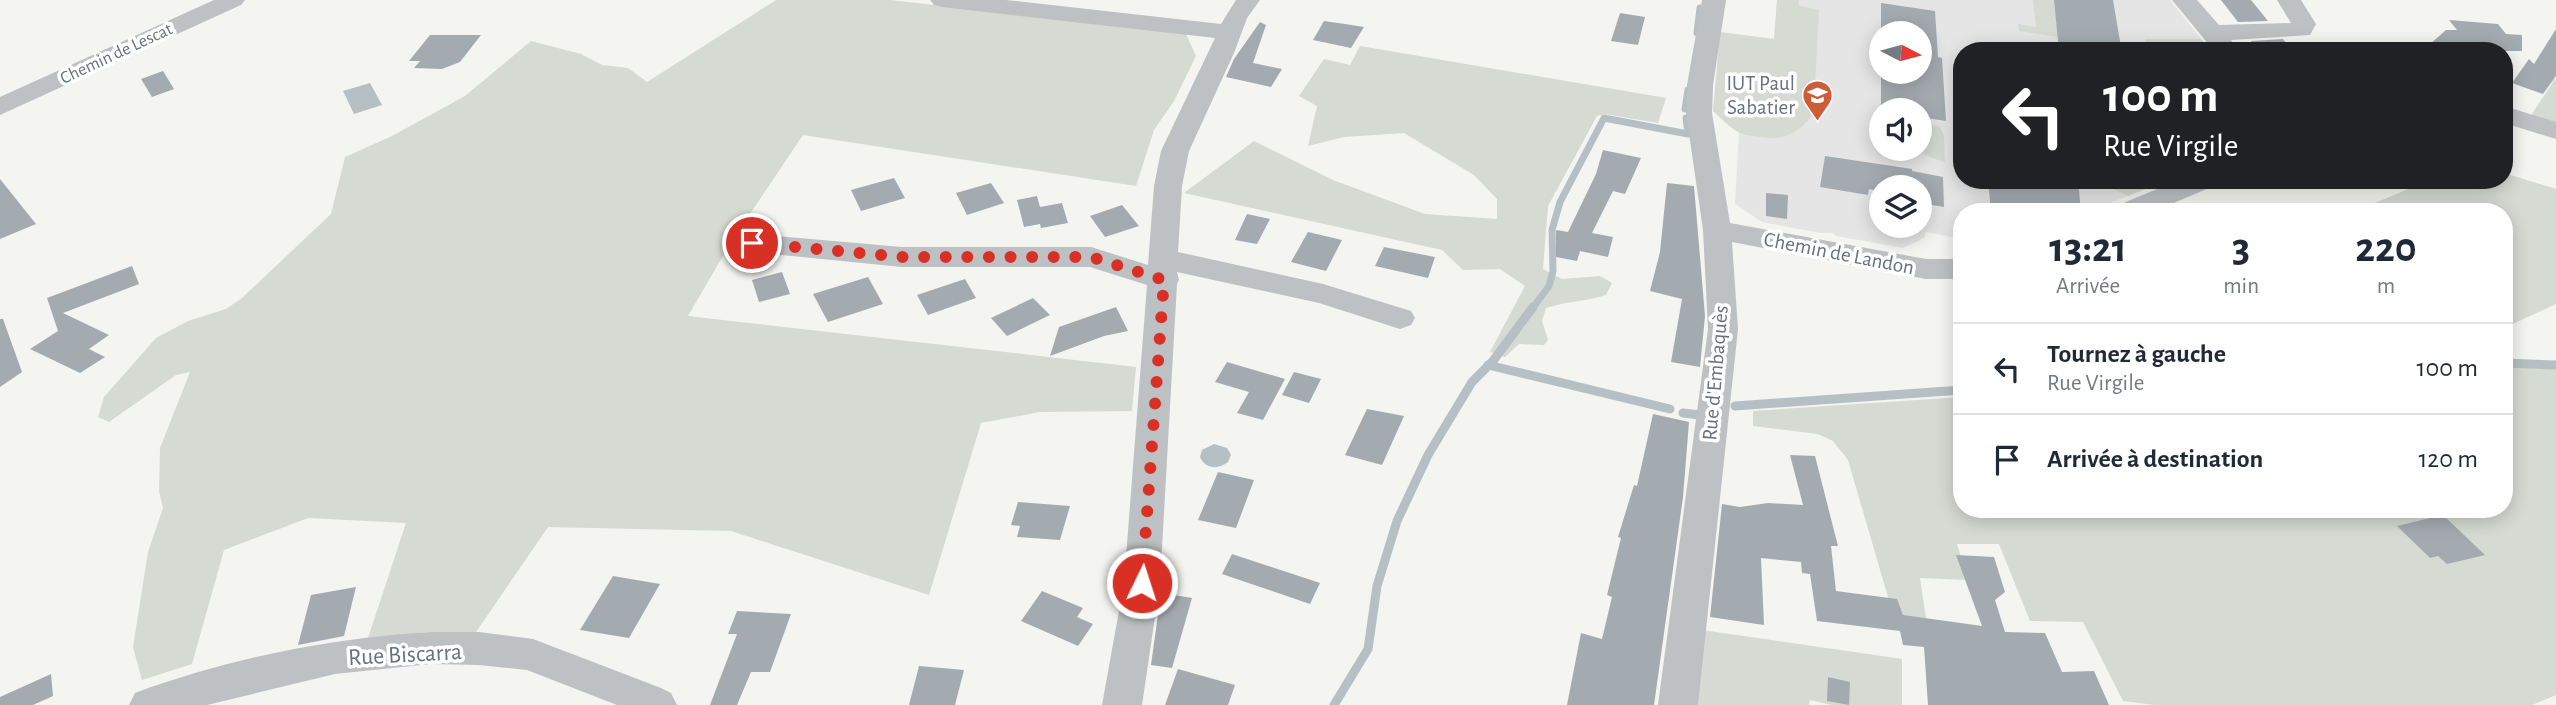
<!DOCTYPE html>
<html lang="fr">
<head>
<meta charset="utf-8">
<style>
	:root { --surface:#fff; --page:#f6f6f7; --text:#1f2937; --muted:#747a83; --line:#e0e1e3 }
	body { margin:0; font-family:"Alegreya Sans",sans-serif; background:var(--page); color:var(--text); height:100vh; display:flex; flex-direction:column; font-size:26px; white-space:nowrap }
	* { box-sizing:border-box; margin:0 }
	p { font-size:23px; color:var(--muted) }
	.icon { flex:none; width:38px; height:38px; fill:none; stroke:currentColor; stroke-width:2; stroke-linecap:round; stroke-linejoin:round }
	.map { position:relative; flex:1; overflow:hidden }
	.side { position:absolute; left:1953px; top:203px; width:560px; height:315px; display:flex; flex-direction:column; background:var(--surface); border-radius:28px; box-shadow:0 4px 18px #0003 }
	.side>* { flex:none }
	.hud { position:absolute; left:1953px; top:42px; width:560px; height:147px; border-radius:28px; box-shadow:0 4px 18px #0003; background:#202124; color:#fff; overflow:hidden }
	.needle { width:46px; rotate:96deg }
	.buttons { position:absolute; left:1869px; top:21px; display:grid; gap:14px }
	.buttons a { display:grid; place-items:center; width:63px; height:63px; border-radius:50%; background:var(--surface); box-shadow:0 4px 18px #0003; font-size:35px }
	.pin { position:absolute; display:grid; place-items:center; width:60px; height:60px; color:#fff; margin:-30px; border:4px solid #fff; border-radius:50%; box-shadow:0 2px 7px #0007 }
	.me { position:absolute; width:77px; margin:-38px; rotate:4deg; stroke-linejoin:round; filter:drop-shadow(0 0 5px #0008) }
	.turn { display:flex; align-items:center; gap:24px; height:147px; padding:0 35px; font-size:32px }
	.turn .icon { width:91px; height:91px; stroke-width:2.5 }
	.turn b { display:block; font-size:49px; line-height:60px }
	.eta { display:flex; justify-content:space-evenly; align-items:center; height:119px; text-align:center }
	.eta b { font-size:42px; font-weight:700; line-height:49px }
	ul { padding:0; list-style:none }
	li { display:flex; align-items:center; gap:21px; height:91px; padding:0 35px; border-top:2px solid var(--line) }
	li div { flex:1 }
	li b { display:block; font-size:26px }
	li em { font-style:normal }
	.map>svg:first-child { display:block }
</style>
</head>
<body>
<div class="map">
<svg width="2556" height="705" viewBox="0 0 2556 705">
	<rect width="100%" height="100%" fill="#f4f4f0"/>
	<!-- built -->
	<path fill="#e4e5e4" fill-rule="evenodd" d="M 1777,0 L 2170,0 L 2211,51 L 1962,51 L 1962,180 L 2168,180 L 2087,212 L 1962,212 L 1962,239 L 1926,232 L 1924,238 L 1903,248 L 1836,236 L 1833,233 L 1821,233 L 1762,222 L 1735,204 L 1739,133 L 1770,109 ZM 1881,33 L 1920,33 L 1920,72 L 1881,72 ZM 1881,110 L 1920,110 L 1920,149 L 1881,149 ZM 1881,187 L 1920,187 L 1920,226 L 1881,226 Z"/>
	<!-- green -->
	<g fill="#d5dad2">
		<path d="M 776,0 L 891,0 L 1186,34 L 1196,56 L 1174,101 L 1154,130 L 1136,186 L 803,135 L 731,242 L 688,316 L 1136,367 L 1132,411 L 1040,412 L 981,423 L 929,595 L 731,531 L 548,527 L 476,632 L 425,632 L 367,641 L 406,523 L 308,518 L 224,550 L 192,664 L 142,680 L 133,647 L 148,552 L 163,508 L 159,491 L 160,448 L 190,372 L 176,375 L 109,422 L 98,417 L 104,397 L 156,338 L 188,321 L 226,309 L 242,298 L 331,214 L 345,157 L 392,136 L 465,96 L 531,41 L 581,54 L 602,65 L 628,68 L 647,82 Z"/>
		<path d="M 1777,0 L 1799,0 L 1799,6 L 1819,10 L 1815,84 L 1826,86 C 1816,117 1796,144 1760,137 C 1753,136 1744,135 1738,132 C 1729,127 1721,118 1713,111 L 1720,32 L 1774,39 Z"/>
		<path d="M 2033,0 L 2054,0 L 2058,37 L 2019,31 L 2018,24 L 2036,27 Z"/>
		<path d="M 2145,39 L 2200,39 L 2211,51 L 2147,51 Z"/>
		<path d="M 1360,46 L 1666,98 L 1658,123 L 1605,114 L 1597,116 L 1548,206 L 1543,269 L 1562,279 L 1600,276 L 1612,283 L 1606,295 C 1586,302 1566,301 1546,308 L 1542,321 L 1548,340 L 1544,345 L 1519,344 L 1505,357 L 1490,352 L 1525,286 L 1500,269 L 1463,270 L 1442,250 L 1184,193 L 1254,141 L 1333,180 L 1425,214 L 1497,219 L 1497,199 L 1474,175 L 1404,133 L 1344,137 L 1308,146 L 1317,106 L 1299,96 L 1324,59 L 1350,65 Z"/>
		<path d="M 2555,79 L 2556,79 L 2556,127 L 2530,117 Z"/>
		<path d="M 1920,122 L 1940,127 L 1944,136 L 1945,163 L 1911,149 L 1920,149 Z"/>
		<path d="M 2504,173 L 2556,189 L 2556,304 L 2504,328 L 2504,212 L 2353,212 L 2430,180 L 2504,180 Z"/>
		<path d="M 2094,180 L 2168,180 L 2128,196 Z"/>
		<path d="M 2504,367 L 2556,369 L 2556,695 L 2532,705 L 2155,705 L 2123,701 L 2083,622 L 2030,621 L 1999,544 L 1957,544 L 1968,580 L 1920,578 L 1927,625 L 1895,621 L 1848,460 L 1833,441 L 1818,434 L 1753,426 L 1753,411 L 1962,397 L 1962,509 L 2504,509 Z"/>
		<path d="M 1702,630 L 1902,659 L 1902,705 L 1832,705 L 1810,700 L 1809,705 L 1694,705 Z"/>
	</g>
	<!-- water -->
	<g fill="#b6c0c4">
		<path d="M 370,83 L 382,105 L 354,114 L 343,91 Z"/>
		<path d="M 1214,444 L 1227,448 L 1231,455 L 1228,462 C 1218,470 1205,469 1200,457 L 1202,450 Z"/>
	</g>
	<g fill="none" stroke-linecap="round" stroke-linejoin="round">
		<!-- stream-far1 -->
		<g stroke="#b6c0c4" stroke-width="7">
			<path d="M 1697,33 L 1700,8"/>
			<path d="M 1685,109 L 1688,90"/>
			<path d="M 1532,309 L 1549,286 L 1553,271 L 1552,230 L 1560,202 L 1604,118 L 1688,134 L 1686,118"/>
		</g>
		<!-- stream -->
		<g stroke="#b6c0c4" stroke-width="9">
			<path d="M 2504,363 L 2556,365"/>
			<path d="M 1488,365 L 1670,409"/>
			<path d="M 1735,406 L 1962,390"/>
			<path d="M 1683,413 L 1700,415"/>
			<path d="M 1334,705 L 1368,649 L 1377,586 L 1397,521 L 1428,455 L 1472,382 L 1493,361 L 1533,307"/>
		</g>
	</g>
	<!-- building -->
	<g fill="#a4abb0">
		<path d="M 2054,0 L 2113,0 L 2121,47 L 2088,42 L 2089,51 L 2059,51 Z"/>
		<path d="M 2221,0 L 2251,0 L 2268,21 L 2238,22 Z"/>
		<path d="M 1881,3 L 1935,11 L 1938,57 L 1942,58 L 1946,121 L 1920,117 L 1920,110 L 1881,110 L 1881,72 L 1920,72 L 1920,33 L 1881,33 L 1881,38 Z"/>
		<path d="M 1620,13 L 1645,17 L 1638,45 L 1611,41 Z"/>
		<path d="M 2449,20 L 2498,24 L 2506,34 L 2522,35 L 2522,51 L 2422,51 L 2446,30 L 2457,30 Z"/>
		<path d="M 1324,21 L 1345,24 L 1364,27 L 1351,48 L 1313,40 Z"/>
		<path d="M 1260,22 L 1266,25 L 1253,63 L 1282,69 L 1271,87 L 1226,77 L 1234,59 Z"/>
		<path d="M 2556,29 L 2556,76 L 2543,94 L 2512,83 L 2529,59 L 2534,64 Z"/>
		<path d="M 430,35 L 481,35 L 460,62 L 442,69 L 414,68 L 420,61 L 409,61 Z"/>
		<path d="M 2283,39 L 2292,51 L 2257,51 L 2251,41 Z"/>
		<path d="M 163,71 L 174,89 L 152,97 L 141,79 Z"/>
		<path d="M 1603,150 L 1641,158 L 1625,194 L 1613,191 L 1592,233 L 1613,237 L 1608,257 L 1580,251 L 1577,261 L 1556,257 L 1556,230 L 1568,232 L 1596,174 Z"/>
		<path d="M 1825,156 L 1912,169 L 1912,171 L 1943,177 L 1944,207 L 1920,203 L 1920,187 L 1881,187 L 1881,192 L 1869,189 L 1868,195 L 1820,187 Z"/>
		<path d="M 894,178 L 905,198 L 861,211 L 851,190 Z"/>
		<path d="M 0,179 L 36,224 L 0,239 Z"/>
		<path d="M 1988,180 L 2078,180 L 2081,212 L 1991,212 Z"/>
		<path d="M 991,183 L 1004,203 L 967,215 L 956,193 Z"/>
		<path d="M 1667,183 L 1694,186 L 1705,316 L 1700,367 L 1671,362 L 1682,299 L 1650,291 L 1660,252 Z"/>
		<path d="M 1766,193 L 1788,195 L 1787,219 L 1766,216 Z"/>
		<path d="M 1037,196 L 1040,207 L 1062,203 L 1068,223 L 1041,228 L 1040,224 L 1024,227 L 1017,200 Z"/>
		<path d="M 1122,205 L 1139,226 L 1105,237 L 1090,216 Z"/>
		<path d="M 1247,214 L 1270,219 L 1257,244 L 1235,240 Z"/>
		<path d="M 1308,232 L 1342,240 L 1326,271 L 1291,262 Z"/>
		<path d="M 1384,247 L 1435,257 L 1428,278 L 1375,266 Z"/>
		<path d="M 132,266 L 139,284 L 63,313 L 109,335 L 89,349 L 105,357 L 80,373 L 30,349 L 58,331 L 47,298 Z"/>
		<path d="M 782,272 L 790,294 L 759,302 L 752,280 Z"/>
		<path d="M 868,277 L 883,304 L 828,322 L 813,294 Z"/>
		<path d="M 965,279 L 976,298 L 928,315 L 917,295 Z"/>
		<path d="M 1033,298 L 1050,315 L 1007,336 L 991,318 Z"/>
		<path d="M 1116,307 L 1128,331 L 1104,336 L 1050,356 L 1059,327 Z"/>
		<path d="M 0,319 L 3,319 L 22,372 L 0,387 Z"/>
		<path d="M 1227,362 L 1285,379 L 1263,420 L 1237,413 L 1249,392 L 1215,382 Z"/>
		<path d="M 1294,372 L 1321,379 L 1309,403 L 1282,395 Z"/>
		<path d="M 1367,409 L 1404,416 L 1382,465 L 1345,455 Z"/>
		<path d="M 1653,414 L 1689,422 L 1683,497 L 1654,705 L 1567,705 L 1581,633 L 1602,639 L 1612,597 L 1607,595 L 1621,538 L 1618,537 L 1634,485 L 1637,486 Z"/>
		<path d="M 1790,455 L 1815,456 L 1838,546 L 1831,546 L 1836,591 L 1897,599 L 1903,615 L 1982,626 L 1956,555 L 1994,557 L 2005,592 L 1995,600 L 2005,632 L 2045,633 L 2062,672 L 2094,671 L 2109,705 L 1928,705 L 1924,647 L 1903,645 L 1900,631 L 1817,621 L 1810,574 L 1802,573 L 1801,562 L 1761,558 L 1764,625 L 1710,617 L 1722,504 L 1740,507 L 1768,503 L 1803,505 Z"/>
		<path d="M 1218,472 L 1254,480 L 1236,528 L 1198,520 Z"/>
		<path d="M 1018,502 L 1070,506 L 1060,540 L 1017,537 L 1020,526 L 1011,525 Z"/>
		<path d="M 2443,515 L 2485,555 L 2447,564 L 2438,556 L 2430,558 L 2397,526 Z"/>
		<path d="M 1232,554 L 1320,583 L 1310,604 L 1222,574 Z"/>
		<path d="M 613,576 L 660,584 L 629,638 L 580,630 Z"/>
		<path d="M 356,587 L 344,636 L 298,645 L 311,595 Z"/>
		<path d="M 1042,591 L 1083,608 L 1077,617 L 1093,624 L 1078,646 L 1021,621 Z"/>
		<path d="M 1161,593 L 1192,598 L 1172,668 L 1151,665 Z"/>
		<path d="M 737,611 L 791,614 L 770,672 L 751,672 L 737,705 L 710,705 L 737,634 L 728,634 Z"/>
		<path d="M 919,666 L 964,670 L 955,705 L 909,705 Z"/>
		<path d="M 1178,669 L 1235,685 L 1228,705 L 1165,705 Z"/>
		<path d="M 51,674 L 53,696 L 33,705 L 0,705 L 0,697 Z"/>
		<path d="M 1828,677 L 1850,682 L 1849,705 L 1827,701 Z"/>
	</g>
	<g fill="none" stroke-linecap="round" stroke-linejoin="round">
		<!-- minor -->
		<g fill="#bdc1c4" fill-rule="evenodd">
			<path d="M 214,0 L 245,0 L 241,5 L 0,115 L 0,97 Z"/>
			<path d="M 930,0 L 1006,0 L 1221,24 L 1236,0 L 1260,0 L 1247,18 L 1234,53 L 1189,151 L 1182,186 L 1178,252 L 1323,284 L 1411,311 L 1415,318 L 1411,325 L 1400,329 L 1319,303 L 1177,272 L 1179,280 L 1177,284 L 1160,583 L 1142,705 L 1102,705 L 1124,583 L 1147,285 L 1090,267 L 902,267 L 752,252 L 742,250 L 737,243 L 742,236 L 752,234 L 902,247 L 1091,247 L 1148,265 L 1154,186 L 1161,151 L 1215,38 L 942,7 L 934,5 Z"/>
			<path d="M 1702,0 L 1726,0 L 1713,85 L 1712,113 L 1730,223 L 1926,259 L 1962,259 L 1962,279 L 1926,279 L 1732,242 L 1738,329 L 1698,705 L 1658,705 L 1708,329 L 1703,230 L 1686,113 L 1687,85 Z"/>
			<path d="M 2172,0 L 2197,0 L 2219,25 L 2291,23 L 2277,0 L 2301,0 L 2316,24 L 2310,35 L 2231,40 L 2236,47 L 2234,51 L 2214,51 Z"/>
			<path d="M 2504,106 L 2556,122 L 2556,139 L 2504,123 Z"/>
			<path d="M 2179,180 L 2218,180 L 2214,186 L 2152,212 L 2112,212 L 2116,206 Z"/>
			<path d="M 431,632 L 479,632 L 533,639 L 661,688 L 671,693 L 677,705 L 617,705 L 527,670 L 479,665 L 431,664 L 335,674 L 207,705 L 129,705 L 135,693 C 230,658 331,638 431,632 Z"/>
		</g>
	</g>
	<g fill="none" stroke-linecap="round" stroke-linejoin="round">
		<!-- route -->
		<path stroke="#d93025" stroke-width="12" stroke-dasharray="0 21.6" d="M 752,243 L 902,257 L 1091,257 L 1164,280 L 1142,583"/>
	</g>
	<!-- icons -->
	<defs>
		<symbol id="university-pin" viewBox="-11 -11 22 30"><path d="M0 17L-7.5 6A9.5 9.5 0 1 1 7.5 6Z" fill="#cd5d37" stroke="#fff"/><path d="M0-5L7-2L0 1L-7-2ZM-4 1L0 2.5L4 1V4Q0 6-4 4Z" fill="#fff"/></symbol>
	</defs>
	<g fill-rule="evenodd">
		<use href="#university-pin" x="1800" y="78" width="35" height="47"/>
	</g>
	<g text-anchor="middle" stroke-width="7" stroke-linejoin="round" paint-order="stroke">
		<!-- far-street labels -->
		<g font-size="18" fill="#66737e" stroke="#fff">
			<text transform="translate(116 53) rotate(-25)" y="6">Chemin de Lescat</text>
		</g>
		<!-- poi labels -->
		<g font-size="21" fill="#66737e" stroke="#fff" text-anchor="end">
			<text x="1795" y="90">IUT Paul<tspan x="1795" dy="24">Sabatier</tspan></text>
		</g>
		<!-- street labels -->
		<g font-size="21" fill="#66737e" stroke="#fff">
			<text transform="translate(1839 253) rotate(11)" y="7">Chemin de Landon</text>
			<text transform="translate(1715 373) rotate(-85)" y="7">Rue d'Embaquès</text>
		</g>
		<!-- near-street labels -->
		<g font-size="24" fill="#66737e" stroke="#fff">
			<text transform="translate(405 654) rotate(-3)" y="8">Rue Biscarra</text>
		</g>
	</g>
</svg>
<div class="buttons">
<a><svg class="needle" viewBox="-14 -14 28 28"><path d="M0-13l5 13h-10z" fill="#e53935"/><path d="M0 13l5-13h-10z" fill="#747a83"/></svg></a>
<a><svg class="icon" aria-label="sound" viewBox="0 0 24 24"><path d="M4 9h4l5-4v14l-5-4H4zM17 9q2 3 0 6"/></svg></a>
<a><svg class="icon" aria-label="layers" viewBox="0 0 24 24"><path d="M12 4l9 5-9 5-9-5zM3 14l9 5 9-5"/></svg></a>
</div>
<div class="pin" style="left:752px;top:243px;background:#d93025"><svg class="icon" aria-label="arrive" viewBox="0 0 24 24"><path d="M6 21V4h12l-3 4 3 4H6"/></svg></div>
<svg class="me" style="left:1142px;top:583px" viewBox="-20 -20 40 40"><circle r="17" fill="#d93025" stroke="#fff" stroke-width="3"/><path d="M0-11L8 9 0 5-8 9z" fill="#fff"/></svg>
<div class="hud">
<div class="turn"><svg class="icon" aria-label="left" viewBox="0 0 24 24"><path d="M17 20v-9H6M10 6l-5 5 5 5"/></svg><div><b>100 m</b>Rue Virgile</div></div>
</div>
<section class="side">
<div class="eta">
<div><b>13:21</b><p>Arrivée</p></div>
<div><b>3</b><p>min</p></div>
<div><b>220</b><p>m</p></div>
</div>
<ul>
<li><svg class="icon" aria-label="left" viewBox="0 0 24 24"><path d="M17 20v-9H6M10 6l-5 5 5 5"/></svg><div><b>Tournez à gauche</b><p>Rue Virgile</p></div><em>100 m</em></li>
<li><svg class="icon" aria-label="arrive" viewBox="0 0 24 24"><path d="M6 21V4h12l-3 4 3 4H6"/></svg><div><b>Arrivée à destination</b></div><em>120 m</em></li>
</ul>
</section>
</div>
</body>
</html>
